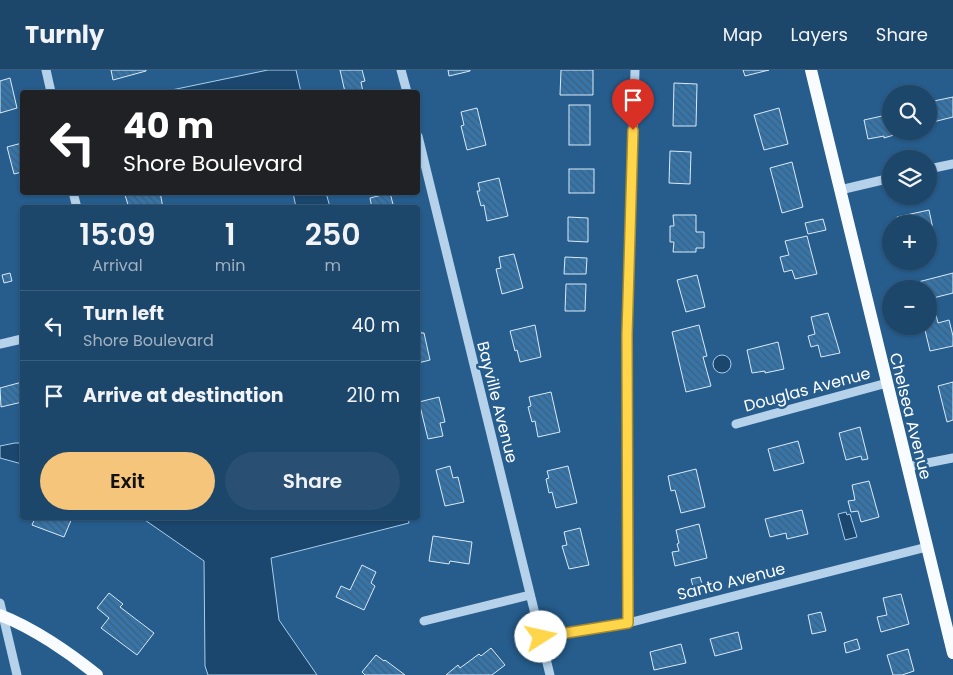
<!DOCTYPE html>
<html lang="en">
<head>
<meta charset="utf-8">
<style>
	:root { --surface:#1c466a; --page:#295072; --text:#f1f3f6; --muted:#a0b1c1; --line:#3a5e7e; --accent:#f4c57a }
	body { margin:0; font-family:Poppins,sans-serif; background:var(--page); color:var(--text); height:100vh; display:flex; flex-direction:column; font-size:19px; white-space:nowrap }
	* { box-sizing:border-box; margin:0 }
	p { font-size:16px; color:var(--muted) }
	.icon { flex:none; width:28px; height:28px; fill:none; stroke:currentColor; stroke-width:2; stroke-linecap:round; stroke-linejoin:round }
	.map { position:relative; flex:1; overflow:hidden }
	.details { position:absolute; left:20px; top:135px; width:400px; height:315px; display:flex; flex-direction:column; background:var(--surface); border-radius:5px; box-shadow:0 1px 4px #0004,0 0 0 1px var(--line) }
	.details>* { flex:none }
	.top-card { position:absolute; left:20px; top:20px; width:400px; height:105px; border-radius:5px; box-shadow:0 1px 4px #0004,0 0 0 1px var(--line); background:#202124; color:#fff; overflow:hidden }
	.fabs { position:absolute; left:882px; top:15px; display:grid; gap:10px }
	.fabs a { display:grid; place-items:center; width:55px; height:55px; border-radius:50%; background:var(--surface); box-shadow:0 1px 4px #0004,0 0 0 1px var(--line); font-size:25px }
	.pin { position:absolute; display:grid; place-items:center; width:42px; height:42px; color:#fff; margin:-51px -21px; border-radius:50% 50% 50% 0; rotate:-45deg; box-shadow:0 0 5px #0007 }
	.pin .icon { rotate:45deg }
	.me { position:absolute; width:55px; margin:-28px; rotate:80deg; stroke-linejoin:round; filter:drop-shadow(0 0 4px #0008) }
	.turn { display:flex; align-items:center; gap:18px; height:105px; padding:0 20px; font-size:22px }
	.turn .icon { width:65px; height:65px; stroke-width:2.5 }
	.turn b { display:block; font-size:35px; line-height:42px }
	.eta { display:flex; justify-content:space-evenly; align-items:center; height:85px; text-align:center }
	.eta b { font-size:30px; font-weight:600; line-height:35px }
	.action { display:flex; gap:10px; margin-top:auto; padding:10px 20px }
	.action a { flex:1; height:58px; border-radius:30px; background:var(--accent); color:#111; font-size:20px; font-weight:600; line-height:58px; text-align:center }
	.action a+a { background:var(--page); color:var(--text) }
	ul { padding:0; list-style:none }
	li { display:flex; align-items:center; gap:15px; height:70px; padding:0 20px; border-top:1px solid var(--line) }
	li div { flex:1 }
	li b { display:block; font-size:19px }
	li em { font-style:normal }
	header { display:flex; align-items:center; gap:30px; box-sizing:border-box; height:70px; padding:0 25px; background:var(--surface); border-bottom:1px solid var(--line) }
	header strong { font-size:24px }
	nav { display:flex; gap:28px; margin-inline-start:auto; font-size:18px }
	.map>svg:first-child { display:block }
</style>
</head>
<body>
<header>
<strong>Turnly</strong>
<nav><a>Map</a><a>Layers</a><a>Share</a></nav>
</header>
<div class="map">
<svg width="953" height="605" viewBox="0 0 953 605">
	<defs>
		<pattern id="building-back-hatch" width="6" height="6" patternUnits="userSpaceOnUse" patternTransform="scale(1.25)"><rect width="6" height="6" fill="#3675a9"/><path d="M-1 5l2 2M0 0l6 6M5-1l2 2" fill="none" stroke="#425e76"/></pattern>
	</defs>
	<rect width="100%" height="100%" fill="#265d8d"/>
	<!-- water -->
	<g fill="#1b466d" stroke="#a9ceeb">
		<path d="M 268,0 L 296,0 L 301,22 L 162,22 Z"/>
		<path d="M 293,123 L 326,123 L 330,137 L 296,137 Z"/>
		<circle cx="722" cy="294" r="9"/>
		<path d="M 15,373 L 22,373 L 22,394 L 0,388 L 0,376 Z"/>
		<path d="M 846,442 L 847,445 L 850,444 L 857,467 L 845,470 L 838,444 Z"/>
		<path d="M 142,448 L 408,448 L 409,453 L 271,488 L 279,550 L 317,605 L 208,605 L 205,596 L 204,491 Z"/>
	</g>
	<!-- building -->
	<g fill="url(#building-back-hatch)" stroke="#d9eaf8">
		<path d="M 111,0 L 146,0 L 146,1 L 113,10 Z"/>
		<path d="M 340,0 L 362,0 L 365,11 L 361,12 L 363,22 L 345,22 Z"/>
		<path d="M 448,0 L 470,0 L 470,1 L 449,6 Z"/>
		<path d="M 561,0 L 593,0 L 593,25 L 560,25 Z"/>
		<path d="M 743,0 L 769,0 L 745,6 Z"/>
		<path d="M 10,8 L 17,38 L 0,43 L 0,11 Z"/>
		<path d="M 674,13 L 697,14 L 696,56 L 673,56 Z"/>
		<path d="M 953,27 L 953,47 L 929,53 L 929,32 Z"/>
		<rect x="569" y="35" width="21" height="40"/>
		<path d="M 477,38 L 486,75 L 467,80 L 461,56 L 464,55 L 461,42 Z"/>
		<path d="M 779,38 L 788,74 L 764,80 L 754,45 Z"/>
		<path d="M 891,44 L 891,61 L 907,61 L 884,68 L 884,66 L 868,69 L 864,50 Z"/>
		<path d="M 22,73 L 22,102 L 14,104 L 7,77 Z"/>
		<path d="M 670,81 L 691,82 L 690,114 L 669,113 Z"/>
		<path d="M 792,92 L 803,137 L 782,143 L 770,98 Z"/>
		<rect x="569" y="99" width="25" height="24"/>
		<path d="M 499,108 L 508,146 L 487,151 L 484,135 L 481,136 L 477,121 L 480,121 L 478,113 Z"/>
		<path d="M 133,122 L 160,122 L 163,138 L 129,138 L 125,125 Z"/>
		<path d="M 390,123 L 394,138 L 372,138 L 370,128 Z"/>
		<path d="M 929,140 L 933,159 L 929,160 L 929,154 L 899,154 L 897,147 Z"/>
		<path d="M 673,145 L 696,145 L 696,162 L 704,162 L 704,178 L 696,178 L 696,182 L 673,182 L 674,172 L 670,172 L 670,156 L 674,156 Z"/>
		<path d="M 568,147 L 588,148 L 588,172 L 568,171 Z"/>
		<path d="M 823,149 L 826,160 L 808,164 L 805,153 Z"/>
		<path d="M 807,166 L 817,204 L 795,209 L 792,200 L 784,202 L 780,187 L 789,185 L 785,171 Z"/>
		<path d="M 514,184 L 523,218 L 502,224 L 496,199 L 501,198 L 499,187 Z"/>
		<path d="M 565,187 L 587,188 L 586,204 L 564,204 Z"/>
		<path d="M 10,203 L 12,211 L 4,213 L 2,205 Z"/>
		<path d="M 953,203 L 953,223 L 929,229 L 929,219 L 920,219 L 918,212 Z"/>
		<path d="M 697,205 L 705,237 L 686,242 L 677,210 Z"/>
		<path d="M 566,214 L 586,214 L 585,241 L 565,241 Z"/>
		<path d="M 828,243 L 840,283 L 821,287 L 818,275 L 811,277 L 808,266 L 815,264 L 811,247 Z"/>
		<path d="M 936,245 L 938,253 L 949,250 L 953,266 L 953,276 L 930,281 L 924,256 L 929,256 L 929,247 Z"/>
		<path d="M 418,251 L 421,263 L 424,263 L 430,290 L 418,293 Z"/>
		<path d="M 535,255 L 541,287 L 520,292 L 517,280 L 515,281 L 510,261 Z"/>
		<path d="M 699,255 L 707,286 L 703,287 L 711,316 L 686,322 L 672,262 Z"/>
		<path d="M 778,272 L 784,299 L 765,303 L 765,301 L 752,303 L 747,280 Z"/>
		<path d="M 22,312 L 22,332 L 1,337 L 0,318 Z"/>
		<path d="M 953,312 L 953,350 L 947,352 L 938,316 Z"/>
		<path d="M 551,322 L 560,362 L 538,367 L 535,351 L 532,352 L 528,337 L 531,336 L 529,327 Z"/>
		<path d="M 439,327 L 445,352 L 440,353 L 443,366 L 428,369 L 419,332 Z"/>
		<path d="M 860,357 L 868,389 L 862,390 L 861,386 L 846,390 L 839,363 Z"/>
		<path d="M 798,371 L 804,393 L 774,401 L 768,379 Z"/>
		<path d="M 450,396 L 453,408 L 458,407 L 464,432 L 445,436 L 436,400 Z"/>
		<path d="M 568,396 L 577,433 L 556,438 L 552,422 L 549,423 L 546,409 L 549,408 L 547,401 Z"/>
		<path d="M 696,399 L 705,437 L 681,443 L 675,420 L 671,421 L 668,406 Z"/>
		<path d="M 869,411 L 879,447 L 861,452 L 858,441 L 851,442 L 848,431 L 855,430 L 852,415 Z"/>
		<path d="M 802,440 L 808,464 L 787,469 L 786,463 L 770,467 L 765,449 Z"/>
		<path d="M 35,448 L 72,448 L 64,467 L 32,455 Z"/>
		<path d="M 699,454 L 707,488 L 675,496 L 672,482 L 679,481 L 677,474 L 679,473 L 676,460 Z"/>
		<path d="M 580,458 L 589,495 L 569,499 L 562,476 L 567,475 L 564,462 Z"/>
		<path d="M 433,466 L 472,472 L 469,494 L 450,491 L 449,494 L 429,491 Z"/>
		<path d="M 362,495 L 376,502 L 371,513 L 375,516 L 364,540 L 336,527 L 341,516 L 350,520 Z"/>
		<path d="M 700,507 L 702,514 L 693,516 L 691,509 Z"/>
		<path d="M 109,523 L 123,534 L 120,537 L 154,563 L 137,585 L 101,558 L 109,548 L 97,538 Z"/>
		<path d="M 901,524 L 909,554 L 881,562 L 877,547 L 887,545 L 883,528 Z"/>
		<path d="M 821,542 L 826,561 L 812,564 L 808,545 Z"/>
		<path d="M 738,562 L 742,579 L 715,586 L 710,569 Z"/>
		<path d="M 857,569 L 860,579 L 846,583 L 844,573 Z"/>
		<path d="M 681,574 L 686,593 L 654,600 L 650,582 Z"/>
		<path d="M 491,578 L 505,595 L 492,605 L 446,605 L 458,595 L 460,598 L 479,584 L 481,586 Z"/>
		<path d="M 908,579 L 914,601 L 902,605 L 893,605 L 887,585 Z"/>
		<path d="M 376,585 L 384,591 L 385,590 L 405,605 L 365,605 L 362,602 Z"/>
	</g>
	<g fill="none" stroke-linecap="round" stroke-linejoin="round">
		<!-- minor -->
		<g stroke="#b5d2ea" stroke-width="9">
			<path d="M 46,0 L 51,22"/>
			<path d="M 401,0 L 407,22"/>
			<path d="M 418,66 L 550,605"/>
			<path d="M 929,99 L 953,94"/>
			<path d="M 840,120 L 891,108"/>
			<path d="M 73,122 L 77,138"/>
			<path d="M 0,274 L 22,269"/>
			<path d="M 736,354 L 887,313"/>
			<path d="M 907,397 L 953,388"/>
			<path d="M 0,533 L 17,605"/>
			<path d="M 424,551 L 530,525"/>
			<path d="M 628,553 L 627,265 L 635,0"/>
			<path d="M 541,567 L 628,553 L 927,477"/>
		</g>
		<!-- major -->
		<g stroke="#f9fcfe" stroke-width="12">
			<path d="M 811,0 L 953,583"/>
			<path d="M 0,545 C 32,557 70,583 97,605"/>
		</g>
	</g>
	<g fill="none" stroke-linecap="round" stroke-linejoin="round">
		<defs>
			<path id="route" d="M 541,567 L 628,553 L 627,265 L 633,60"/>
		</defs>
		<!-- route casing -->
		<use href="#route" stroke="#a68a30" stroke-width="12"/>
		<!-- route -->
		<use href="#route" stroke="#ffd54a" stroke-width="9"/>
	</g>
	<g text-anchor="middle" stroke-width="5" stroke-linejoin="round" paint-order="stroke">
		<!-- street labels -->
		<g font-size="16" fill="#fff" stroke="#265d8d">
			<text transform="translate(807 319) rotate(-15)" y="6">Douglas Avenue</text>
			<text transform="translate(498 332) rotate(76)" y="6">Bayville Avenue</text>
			<text transform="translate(911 346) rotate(76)" y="6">Chelsea Avenue</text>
			<text transform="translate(731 511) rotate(-14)" y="6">Santo Avenue</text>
		</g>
	</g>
</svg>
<div class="fabs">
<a><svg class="icon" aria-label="search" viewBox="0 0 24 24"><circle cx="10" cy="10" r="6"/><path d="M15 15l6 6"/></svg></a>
<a><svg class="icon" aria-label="layers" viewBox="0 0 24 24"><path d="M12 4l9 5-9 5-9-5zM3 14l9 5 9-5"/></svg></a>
<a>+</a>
<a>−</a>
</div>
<div class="pin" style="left:633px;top:60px;background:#d93025"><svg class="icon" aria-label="arrive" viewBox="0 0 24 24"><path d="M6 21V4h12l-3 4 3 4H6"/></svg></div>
<svg class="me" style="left:541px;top:567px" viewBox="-20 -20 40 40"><circle r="19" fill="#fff"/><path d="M0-13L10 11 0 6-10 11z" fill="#ffd54a"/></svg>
<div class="top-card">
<div class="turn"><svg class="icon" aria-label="left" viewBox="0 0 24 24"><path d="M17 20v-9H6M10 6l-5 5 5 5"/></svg><div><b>40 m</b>Shore Boulevard</div></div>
</div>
<section class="details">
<div class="eta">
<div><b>15:09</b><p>Arrival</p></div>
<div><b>1</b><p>min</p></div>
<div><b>250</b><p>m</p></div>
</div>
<ul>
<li><svg class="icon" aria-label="left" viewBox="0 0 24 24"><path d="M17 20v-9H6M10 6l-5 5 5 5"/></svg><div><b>Turn left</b><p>Shore Boulevard</p></div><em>40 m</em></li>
<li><svg class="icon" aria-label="arrive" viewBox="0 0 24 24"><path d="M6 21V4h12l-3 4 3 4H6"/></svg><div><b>Arrive at destination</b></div><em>210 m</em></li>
</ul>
<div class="action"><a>Exit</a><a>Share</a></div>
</section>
</div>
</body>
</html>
